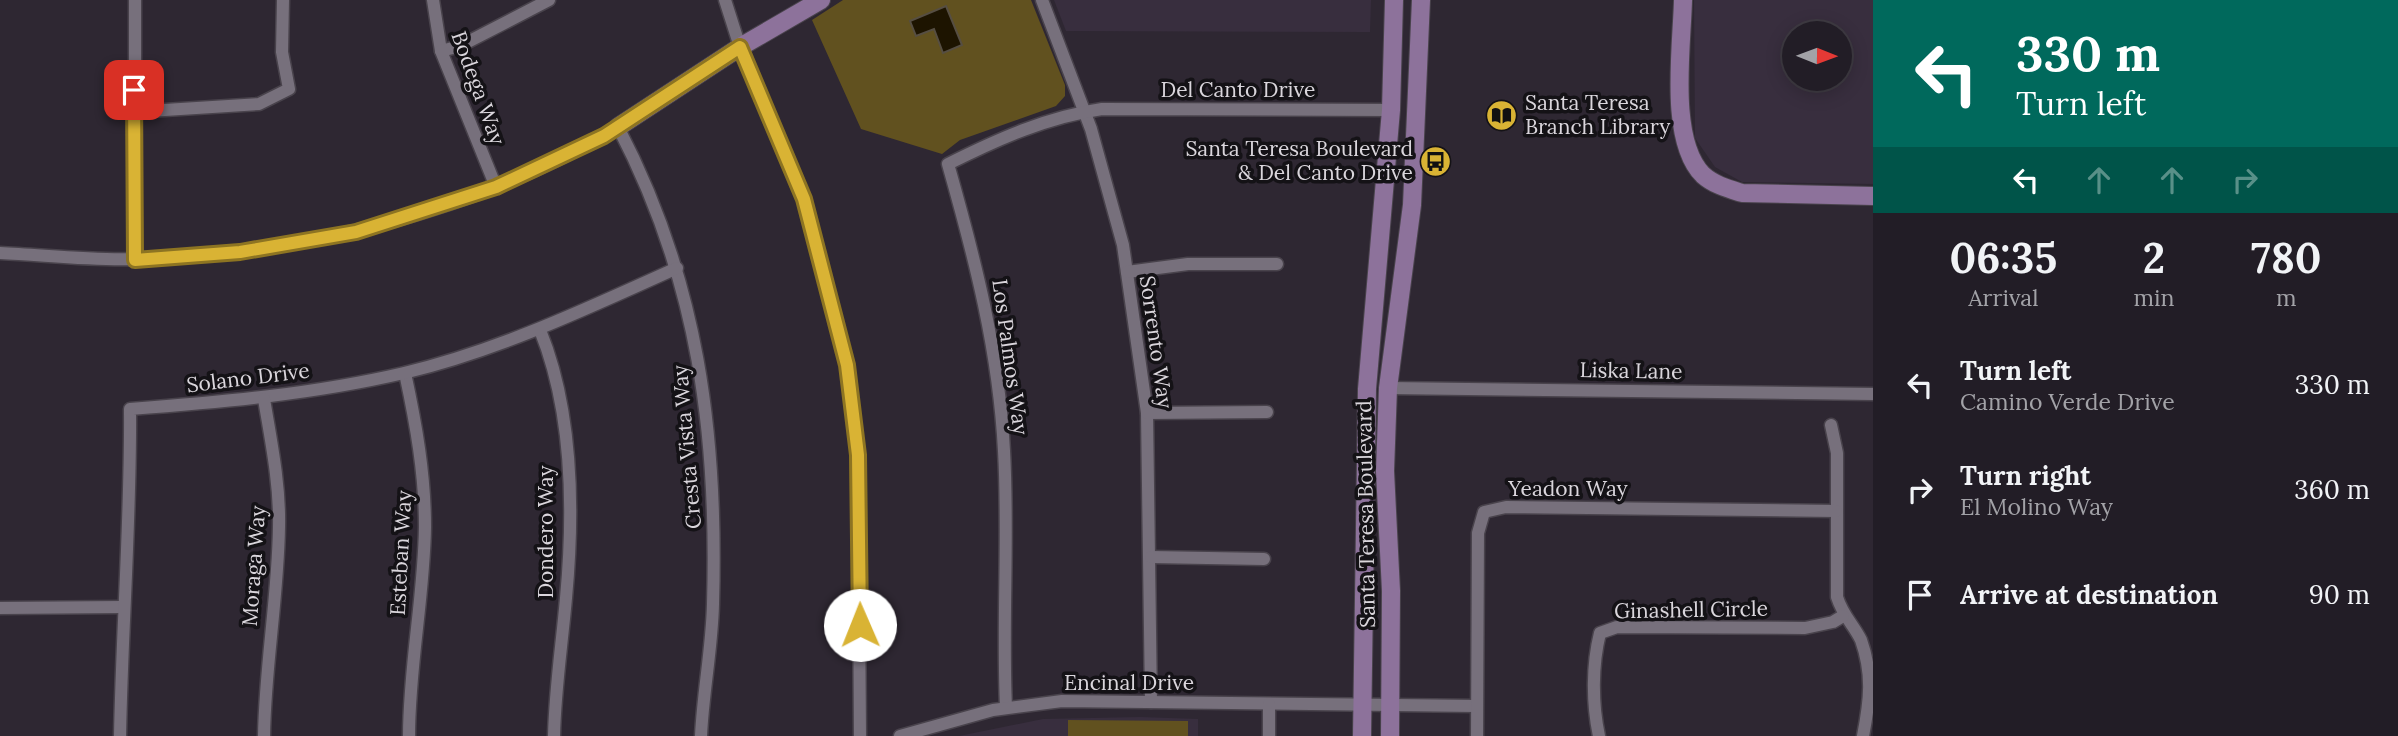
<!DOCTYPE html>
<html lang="en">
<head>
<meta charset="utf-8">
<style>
	:root { --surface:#221d26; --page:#2e2a32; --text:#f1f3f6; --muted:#a2a2a7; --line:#3f3b43 }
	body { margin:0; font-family:Lora,serif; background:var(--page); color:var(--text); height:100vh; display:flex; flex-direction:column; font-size:26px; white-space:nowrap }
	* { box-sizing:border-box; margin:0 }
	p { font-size:23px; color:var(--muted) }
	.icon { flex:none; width:38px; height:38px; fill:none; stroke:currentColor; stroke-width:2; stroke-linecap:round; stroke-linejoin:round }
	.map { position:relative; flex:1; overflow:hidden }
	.sheet { display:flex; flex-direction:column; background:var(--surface); width:525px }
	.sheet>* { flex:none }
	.guide { background:#00695c; color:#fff; overflow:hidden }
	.needle { width:46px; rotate:91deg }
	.buttons { position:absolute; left:1782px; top:21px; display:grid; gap:14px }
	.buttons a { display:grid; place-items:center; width:70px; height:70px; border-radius:50%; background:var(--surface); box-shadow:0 4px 18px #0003,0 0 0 2px var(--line); font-size:35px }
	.pin { position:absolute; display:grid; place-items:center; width:60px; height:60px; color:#fff; margin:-30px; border-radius:14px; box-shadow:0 4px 10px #0006 }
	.me { position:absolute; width:77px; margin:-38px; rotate:359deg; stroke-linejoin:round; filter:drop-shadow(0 0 5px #0008) }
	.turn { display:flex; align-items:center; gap:24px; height:147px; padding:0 28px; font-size:32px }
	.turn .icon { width:91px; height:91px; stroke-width:2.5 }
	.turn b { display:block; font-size:49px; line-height:60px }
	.lanes { display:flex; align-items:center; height:66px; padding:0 28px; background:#0003; justify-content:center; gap:35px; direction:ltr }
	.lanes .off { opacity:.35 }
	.eta { display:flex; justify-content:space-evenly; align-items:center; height:119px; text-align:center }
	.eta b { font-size:42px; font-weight:700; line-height:49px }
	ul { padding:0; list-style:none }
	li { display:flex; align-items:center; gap:21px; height:105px; padding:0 28px }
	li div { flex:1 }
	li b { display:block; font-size:26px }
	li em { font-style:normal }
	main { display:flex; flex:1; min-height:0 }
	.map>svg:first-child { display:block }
</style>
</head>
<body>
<main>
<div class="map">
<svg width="1873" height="736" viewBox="0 0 1873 736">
	<rect width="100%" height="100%" fill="#2e2732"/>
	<!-- built -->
	<g fill="#382e3e" fill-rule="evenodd">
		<path d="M 1054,0 L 1371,0 L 1370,32 L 1066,31 Z"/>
		<path d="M 1694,0 L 1873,0 L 1873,184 L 1742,182 L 1715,167 L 1695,138 ZM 1794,33 L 1839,33 L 1839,79 L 1794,79 Z"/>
		<path d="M 1140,717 L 1198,719 L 1198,736 L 959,736 L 1043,719 Z"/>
	</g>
	<!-- green -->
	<g fill="#61511f">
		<path d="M 843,0 L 1031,0 L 1065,85 L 1065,96 L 1056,106 L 960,140 L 942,154 L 861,129 L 812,20 Z"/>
		<path d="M 1068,720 L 1188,721 L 1188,736 L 1068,736 Z"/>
	</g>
	<!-- water -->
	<path fill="#1d1400" stroke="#564e42" stroke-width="2" d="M 946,6 L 962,45 L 943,53 L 934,29 L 916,36 L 910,21 Z"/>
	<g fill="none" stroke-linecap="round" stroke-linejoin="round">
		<defs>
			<g id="street">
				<path d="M 135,0 L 135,259"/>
				<path d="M 433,0 L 441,51 L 496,187"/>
				<path d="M 725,0 L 740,47 L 804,199 L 847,365 L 858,455 L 860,736"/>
				<path d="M 1042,0 L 1091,129 L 1123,245 L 1147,413 L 1151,702"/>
				<path d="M 441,51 L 460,46 L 549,0"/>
				<path d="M 133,112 L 259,104 L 289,89 L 282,52 L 283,0"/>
				<path d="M 0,253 C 45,255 92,261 138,259 C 303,254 475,212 618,127 C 698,280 718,434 713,604 C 712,648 703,692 701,736"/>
				<path d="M 1127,272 L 1188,264 L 1277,264"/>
				<path d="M 540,330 C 573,411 574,512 566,598 C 562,644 555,689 554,736"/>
				<path d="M 405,373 C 416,424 425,474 425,527 C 424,597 409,666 409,736"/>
				<path d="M 1388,388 L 1873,394"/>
				<path d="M 1147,413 L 1267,412"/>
				<path d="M 1831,425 L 1837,453 L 1837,597 C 1843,616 1853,624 1861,640 C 1873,674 1870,700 1863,736"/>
				<path d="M 1151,557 L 1264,559"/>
				<path d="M 0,608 L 122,607"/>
				<path d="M 1006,707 C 1002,622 1009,537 1004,451 C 999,352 975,259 948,164 C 998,139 1047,117 1102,109 L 1391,110"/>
				<path d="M 120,736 C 122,627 131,518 130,409 C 223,402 314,394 404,373 C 500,350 588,308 677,268"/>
				<path d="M 264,736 C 265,666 278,597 279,527 C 280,484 271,441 264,399"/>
				<path d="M 900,736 L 993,710 L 1062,701 L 1476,706"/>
				<path d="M 1269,736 L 1269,704"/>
				<path d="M 1477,736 L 1478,533 L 1484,512 L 1506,507 L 1836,511"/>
				<path d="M 1599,736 C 1592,703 1592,665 1600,633 L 1617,627 L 1805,628 L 1833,622 L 1843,616"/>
			</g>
			<g id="secondary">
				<path d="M 1683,0 C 1682,46 1668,140 1703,175 C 1714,185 1729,189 1742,193 L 1873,196"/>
				<path d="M 618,127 L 740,47 L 821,0"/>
				<path d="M 1362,736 L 1367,389 L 1391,110 L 1394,0"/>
				<path d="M 1390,736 L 1391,591 L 1385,471 L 1388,388 L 1412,205 L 1421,0"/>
			</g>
		</defs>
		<!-- street casing -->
		<use href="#street" stroke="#49434c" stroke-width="15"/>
		<!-- secondary casing -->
		<use href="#secondary" stroke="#49434c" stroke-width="20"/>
		<!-- street -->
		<use href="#street" stroke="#77707c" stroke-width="12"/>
		<!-- secondary -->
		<use href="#secondary" stroke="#8d729b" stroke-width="18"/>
	</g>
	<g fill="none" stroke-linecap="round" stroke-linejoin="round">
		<defs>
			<path id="route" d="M 134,90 L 135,260 L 240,252 L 356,232 L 496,187 L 604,136 L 740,47 L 804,199 L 847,365 L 858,455 L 860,625"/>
		</defs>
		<!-- route casing -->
		<use href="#route" stroke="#8d7422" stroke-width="18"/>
		<!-- route -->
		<use href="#route" stroke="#d9b334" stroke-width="12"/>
	</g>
	<!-- icons -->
	<defs>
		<symbol id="library-disc" viewBox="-11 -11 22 22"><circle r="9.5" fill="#d9b334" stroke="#141216"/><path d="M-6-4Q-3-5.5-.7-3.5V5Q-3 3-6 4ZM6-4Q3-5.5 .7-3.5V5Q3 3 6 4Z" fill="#111"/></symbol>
		<symbol id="bus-disc" viewBox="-11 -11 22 22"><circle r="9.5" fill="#d9b334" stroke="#141216"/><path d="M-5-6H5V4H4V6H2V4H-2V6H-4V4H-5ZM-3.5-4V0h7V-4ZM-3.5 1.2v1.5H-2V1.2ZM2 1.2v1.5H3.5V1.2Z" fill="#111"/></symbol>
	</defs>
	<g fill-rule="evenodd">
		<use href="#library-disc" x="1484" y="98" width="35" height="35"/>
		<use href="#bus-disc" x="1418" y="144" width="35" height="35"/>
	</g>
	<g text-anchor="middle" stroke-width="7" stroke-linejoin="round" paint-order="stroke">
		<!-- street labels -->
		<g font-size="21" fill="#dad6dc" stroke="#141216">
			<text transform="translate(478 88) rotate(70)" y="7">Bodega Way</text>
			<text x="1238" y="97">Del Canto Drive</text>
			<text transform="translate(1156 342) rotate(82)" y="7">Sorrento Way</text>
			<text transform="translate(1010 357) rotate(82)" y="7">Los Palmos Way</text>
			<text transform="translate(1631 371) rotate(1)" y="7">Liska Lane</text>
			<text transform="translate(248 378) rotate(-7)" y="7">Solano Drive</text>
			<text transform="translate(687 447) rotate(-95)" y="7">Cresta Vista Way</text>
			<text x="1568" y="496">Yeadon Way</text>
			<text transform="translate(1366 514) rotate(-91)" y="7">Santa Teresa Boulevard</text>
			<text transform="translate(546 532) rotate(-90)" y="7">Dondero Way</text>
			<text transform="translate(401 553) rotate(-87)" y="7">Esteban Way</text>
			<text transform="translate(254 566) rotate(-86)" y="7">Moraga Way</text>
			<text transform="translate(1691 610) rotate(-1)" y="7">Ginashell Circle</text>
			<text x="1129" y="690">Encinal Drive</text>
		</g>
		<!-- poi labels -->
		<g font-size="21" fill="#dad6dc" stroke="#141216" text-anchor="start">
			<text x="1525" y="110">Santa Teresa<tspan x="1525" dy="24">Branch Library</tspan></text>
			<text x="1413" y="156" text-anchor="end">Santa Teresa Boulevard<tspan x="1413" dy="24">&amp; Del Canto Drive</tspan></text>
		</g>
	</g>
</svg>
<div class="buttons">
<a><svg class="needle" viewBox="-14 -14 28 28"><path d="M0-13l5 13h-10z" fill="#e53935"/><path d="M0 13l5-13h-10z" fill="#a2a2a7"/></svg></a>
</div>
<div class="pin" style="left:134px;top:90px;background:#d93025"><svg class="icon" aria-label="arrive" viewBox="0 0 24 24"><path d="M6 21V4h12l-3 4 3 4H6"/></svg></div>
<svg class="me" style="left:860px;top:625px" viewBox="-20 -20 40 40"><circle r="19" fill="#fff"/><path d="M0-13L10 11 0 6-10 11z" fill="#d9b334"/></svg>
</div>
<section class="sheet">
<div class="guide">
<div class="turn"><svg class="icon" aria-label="left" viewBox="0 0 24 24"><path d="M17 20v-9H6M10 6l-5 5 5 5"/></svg><div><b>330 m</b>Turn left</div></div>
<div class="lanes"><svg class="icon" aria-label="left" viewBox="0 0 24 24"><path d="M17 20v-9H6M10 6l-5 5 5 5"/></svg><svg class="icon off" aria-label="ahead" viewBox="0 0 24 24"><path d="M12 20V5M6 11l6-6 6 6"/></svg><svg class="icon off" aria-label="ahead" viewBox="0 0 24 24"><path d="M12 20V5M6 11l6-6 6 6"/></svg><svg class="icon off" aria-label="right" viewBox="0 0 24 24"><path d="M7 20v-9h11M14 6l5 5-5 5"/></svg></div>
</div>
<div class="eta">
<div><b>06:35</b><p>Arrival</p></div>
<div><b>2</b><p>min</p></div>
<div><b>780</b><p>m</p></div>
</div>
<ul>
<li><svg class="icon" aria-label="left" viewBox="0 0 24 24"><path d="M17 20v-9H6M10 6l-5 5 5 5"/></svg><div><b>Turn left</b><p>Camino Verde Drive</p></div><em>330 m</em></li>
<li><svg class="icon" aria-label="right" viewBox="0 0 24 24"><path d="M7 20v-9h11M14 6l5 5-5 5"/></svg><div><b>Turn right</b><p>El Molino Way</p></div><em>360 m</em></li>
<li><svg class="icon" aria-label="arrive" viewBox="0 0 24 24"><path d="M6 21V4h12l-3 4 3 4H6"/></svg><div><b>Arrive at destination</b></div><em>90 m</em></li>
</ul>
</section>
</main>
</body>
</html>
